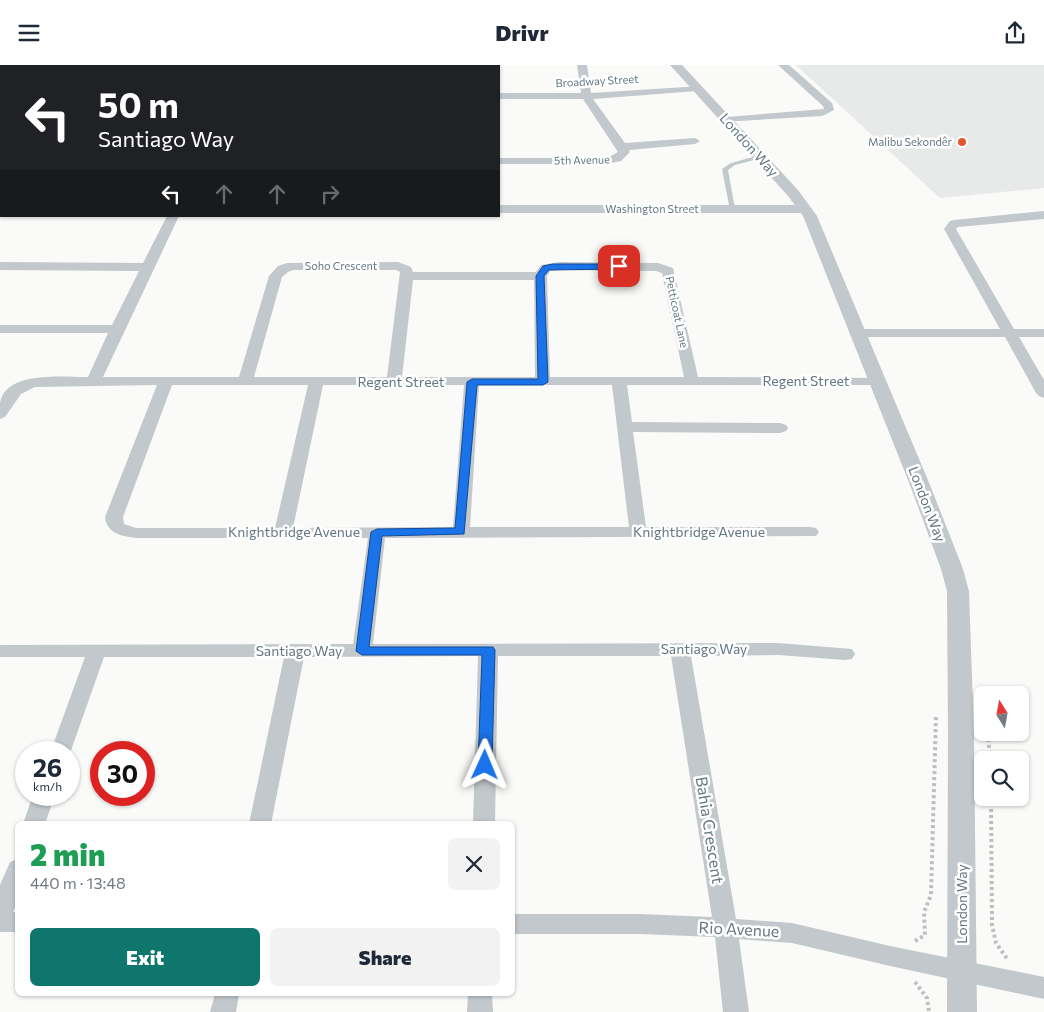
<!DOCTYPE html>
<html lang="en">
<head>
<meta charset="utf-8">
<style>
	:root { --surface:#fff; --page:#f2f2f3; --text:#1f2937; --muted:#747a83; --accent:#0f766e }
	body { margin:0; font-family:Commissioner,sans-serif; background:var(--page); color:var(--text); height:100vh; display:flex; flex-direction:column; font-size:19px; white-space:nowrap }
	* { box-sizing:border-box; margin:0 }
	p { font-size:16px; color:var(--muted) }
	.icon { flex:none; width:28px; height:28px; fill:none; stroke:currentColor; stroke-width:2; stroke-linecap:round; stroke-linejoin:round }
	.map { position:relative; flex:1; overflow:hidden }
	.panel { position:absolute; left:15px; top:756px; width:500px; height:175px; display:flex; flex-direction:column; background:var(--surface); border-radius:8px; box-shadow:0 1px 4px #0004 }
	.panel>* { flex:none }
	.top-card { position:absolute; left:0px; top:0px; width:500px; height:152px; box-shadow:0 1px 4px #0004; background:#202124; color:#fff; overflow:hidden }
	.needle { width:32px; rotate:349deg }
	.fabs { position:absolute; left:974px; top:621px; display:grid; gap:10px }
	.fabs a { display:grid; place-items:center; width:55px; height:55px; border-radius:8px; background:var(--surface); box-shadow:0 1px 4px #0004; font-size:25px }
	.speed { position:absolute; left:15px; top:676px; display:flex; gap:10px; font-size:25px; font-weight:700; text-align:center }
	.speed>* { display:grid; place-content:center; width:65px; height:65px; border-radius:50%; background:var(--surface); box-shadow:0 1px 4px #0004; line-height:1 }
	.speed small { font-size:12px; font-weight:400 }
	.speed .limit { border:8px solid #d22; background:#fff; color:#111 }
	.pin { position:absolute; display:grid; place-items:center; width:42px; height:42px; color:#fff; margin:-21px; border-radius:10px; box-shadow:0 2px 8px #0006 }
	.me { position:absolute; width:55px; margin:-28px; rotate:1deg; stroke-linejoin:round; filter:drop-shadow(0 0 4px #0008) }
	.turn { display:flex; align-items:center; gap:18px; height:105px; padding:0 15px; font-size:22px }
	.turn .icon { width:65px; height:65px; stroke-width:2.5 }
	.turn b { display:block; font-size:35px; line-height:42px }
	.lanes { display:flex; align-items:center; height:48px; padding:0 15px; background:#0003; justify-content:center; gap:25px; direction:ltr }
	.lanes .off { opacity:.35 }
	.round { display:grid; place-items:center; flex:none; width:52px; height:52px; border-radius:8px; background:var(--page) }
	.head { display:flex; align-items:center; justify-content:space-between; height:85px; padding:0 15px }
	h1 { font-size:30px; font-weight:800; line-height:38px; color:#1e9e55 }
	.action { display:flex; gap:10px; margin-top:auto; padding:10px 15px }
	.action a { flex:1; height:58px; border-radius:8px; background:var(--accent); color:#fff; font-size:20px; font-weight:800; line-height:58px; text-align:center }
	.action a+a { background:var(--page); color:var(--text) }
	header { display:flex; justify-content:space-between; align-items:center; height:65px; padding:0 15px; background:var(--surface); font-size:22px; font-weight:800 }
	.map>svg:first-child { display:block }
</style>
</head>
<body>
<header><svg class="icon" aria-label="menu" viewBox="0 0 24 24"><path d="M4 6h16M4 12h16M4 18h16"/></svg>Drivr<svg class="icon" aria-label="share" viewBox="0 0 24 24"><path d="M12 15V3M7 8l5-5 5 5M5 13v7h14v-7"/></svg></header>
<div class="map">
<svg width="1044" height="947" viewBox="0 0 1044 947">
	<rect width="100%" height="100%" fill="#fafaf8"/>
	<!-- built -->
	<path fill="#e8e9e9" d="M 796,0 L 1044,0 L 1044,123 L 940,133 Z"/>
	<g fill="none" stroke-linecap="round" stroke-linejoin="round">
		<!-- path -->
		<g stroke="#bbbfc2" stroke-width="4" stroke-dasharray="3 3" stroke-linecap="butt">
			<path d="M 988,630 L 989,628"/>
			<path d="M 988,668 L 990,695"/>
			<path d="M 991,732 L 992,860 L 996,878 L 1008,895"/>
			<path d="M 915,876 L 925,870 L 924,847 L 931,830 L 936,651"/>
			<path d="M 915,917 L 927,933 L 929,947"/>
		</g>
		<!-- service -->
		<path fill="#c3c8cc" fill-rule="evenodd" d="M 760,90 L 762,91 L 762,93 L 735,100 L 728,105 L 735,144 L 730,145 L 722,104 L 731,98 Z"/>
		<!-- minor -->
		<g fill="#c3c8cc" fill-rule="evenodd">
			<rect x="383" y="0" width="10" height="1"/>
			<rect x="481" y="0" width="10" height="1"/>
			<path d="M 577,0 L 587,0 L 591,28 L 701,21 L 701,25 L 697,26 L 593,34 L 625,78 L 695,73 L 700,76 L 695,79 L 629,85 L 630,87 L 621,96 L 607,99 L 499,99 L 499,93 L 607,93 L 618,87 L 583,34 L 499,34 L 499,28 L 581,28 Z"/>
			<path d="M 778,0 L 789,0 L 832,38 L 834,45 L 822,51 L 722,57 L 721,55 L 722,53 L 726,52 L 824,44 L 823,41 Z"/>
			<rect x="0" y="140" width="1" height="8"/>
			<path d="M 499,140 L 806,140 L 812,144 L 806,148 L 499,148 Z"/>
			<path d="M 1044,146 L 1044,154 L 958,162 L 956,164 L 1014,264 L 1044,264 L 1044,272 L 1019,272 L 1044,315 L 1044,333 L 1039,331 L 1036,328 L 1005,272 L 857,272 L 850,268 L 857,264 L 1000,264 L 944,164 L 950,156 L 954,155 Z"/>
			<path d="M 167,151 L 179,151 L 103,312 L 239,312 L 269,211 L 278,201 L 287,198 L 398,197 L 411,202 L 413,207 L 536,207 L 541,200 L 560,197 L 658,198 L 673,203 L 698,312 L 882,313 L 884,316 L 882,319 L 877,320 L 627,320 L 632,357 L 780,358 L 786,360 L 788,363 L 786,366 L 780,368 L 633,367 L 646,462 L 810,462 L 816,463 L 819,467 L 816,471 L 385,473 L 373,579 L 778,578 L 852,584 L 855,589 L 852,594 L 845,595 L 778,590 L 691,591 L 736,854 L 792,858 L 890,881 L 1044,912 L 1044,934 L 890,901 L 792,878 L 739,874 L 749,947 L 723,947 L 715,872 L 640,869 L 512,869 L 512,849 L 640,849 L 712,852 L 671,591 L 498,591 L 495,759 L 473,759 L 478,591 L 304,592 L 271,759 L 249,759 L 284,592 L 104,592 L 69,691 L 69,688 L 50,688 L 85,592 L 0,592 L 0,580 L 353,579 L 368,473 L 136,473 C 122,471 107,469 105,452 L 157,320 L 35,322 L 21,329 L 5,352 L 0,354 C 0,349 0,343 0,338 C 5,305 65,312 88,312 L 108,268 L 0,268 L 0,260 L 112,260 L 139,206 L 0,205 L 0,197 L 143,198 ZM 293,205 L 396,205 L 400,207 L 387,312 L 254,312 L 282,212 L 288,207 ZM 560,205 L 656,206 L 662,208 L 684,312 L 550,312 L 547,211 L 550,206 ZM 413,215 L 534,215 L 535,312 L 402,312 ZM 172,320 L 308,320 L 275,463 L 136,463 L 124,459 L 123,452 ZM 323,320 L 464,320 L 453,462 L 293,463 ZM 479,320 L 612,320 L 629,462 L 470,462 Z"/>
			<path d="M 33,730 L 55,730 L 45,759 L 23,759 Z"/>
			<path d="M 18,794 L 18,835 L 13,847 L 18,847 L 18,867 L 0,867 L 0,820 L 10,797 Z"/>
			<path d="M 215,929 L 239,929 L 236,947 L 210,947 Z"/>
			<path d="M 468,929 L 492,929 L 493,947 L 467,947 Z"/>
		</g>
		<!-- tertiary -->
		<path fill="#c3c8cc" fill-rule="evenodd" d="M 670,0 L 682,0 L 798,125 L 817,151 L 930,420 L 963,504 L 969,526 L 974,670 L 977,947 L 947,947 L 948,670 L 947,526 L 941,504 L 910,420 L 803,151 L 788,131 Z"/>
	</g>
	<!-- wall -->
	<rect fill="#929a9f" x="0" y="7" width="1" height="40"/>
	<!-- building -->
	<g fill="#aab3b9" stroke="#777d82">
		<path d="M 44,0 L 57,0 L 60,1 L 43,1 Z"/>
		<rect x="0" y="7" width="1" height="30"/>
	</g>
	<!-- route -->
	<path fill="#1a73e8" stroke="#114b97" d="M 553,199 L 619,199 L 623,201 L 619,204 L 549,205 L 544,211 L 548,317 L 543,320 L 477,320 L 464,469 L 382,471 L 369,582 L 493,582 L 495,585 L 492,700 L 490,703 L 480,703 L 478,700 L 482,590 L 362,590 L 356,586 L 371,467 L 377,464 L 455,463 L 467,317 L 472,314 L 538,314 L 536,211 L 543,201 Z"/>
	<!-- markers -->
	<circle fill="#e4572e" stroke="#fff" stroke-width="2" cx="962" cy="77" r="5"/>
	<g text-anchor="middle" stroke-width="5" stroke-linejoin="round" paint-order="stroke">
		<!-- far-street labels -->
		<g font-size="11" fill="#657683" stroke="#fff">
			<text transform="translate(597 16) rotate(-3)" y="4">Broadway Street</text>
			<text transform="translate(582 95) rotate(-1)" y="4">5th Avenue</text>
			<text x="652" y="148">Washington Street</text>
			<text x="341" y="205">Soho Crescent</text>
			<text transform="translate(677 247) rotate(78)" y="4">Petticoat Lane</text>
		</g>
		<!-- far-poi labels -->
		<g font-size="11" fill="#657683" stroke="#fff" text-anchor="end">
			<text x="952" y="81">Malibu Sekondêr</text>
		</g>
		<!-- street labels -->
		<g font-size="14" fill="#657683" stroke="#fff">
			<text transform="translate(749 80) rotate(48)" y="5">London Way</text>
			<text x="806" y="321">Regent Street</text>
			<text x="401" y="322">Regent Street</text>
			<text transform="translate(927 439) rotate(69)" y="5">London Way</text>
			<text x="294" y="472">Knightbridge Avenue</text>
			<text x="699" y="472">Knightbridge Avenue</text>
			<text x="704" y="589">Santiago Way</text>
			<text x="299" y="591">Santiago Way</text>
			<text transform="translate(962 839) rotate(-90)" y="5">London Way</text>
		</g>
		<!-- near-street labels -->
		<g font-size="16" fill="#657683" stroke="#fff">
			<text transform="translate(710 765) rotate(81)" y="6">Bahia Crescent</text>
			<text transform="translate(739 864) rotate(3)" y="6">Rio Avenue</text>
		</g>
	</g>
</svg>
<div class="fabs">
<a><svg class="needle" viewBox="-14 -14 28 28"><path d="M0-13l5 13h-10z" fill="#e53935"/><path d="M0 13l5-13h-10z" fill="#747a83"/></svg></a>
<a><svg class="icon" aria-label="search" viewBox="0 0 24 24"><circle cx="10" cy="10" r="6"/><path d="M15 15l6 6"/></svg></a>
</div>
<div class="speed"><div>26<small>km/h</small></div><div class="limit">30</div></div>
<div class="pin" style="left:619px;top:201px;background:#d93025"><svg class="icon" aria-label="arrive" viewBox="0 0 24 24"><path d="M6 21V4h12l-3 4 3 4H6"/></svg></div>
<svg class="me" style="left:485px;top:700px" viewBox="-20 -20 40 40"><path d="M0-17L14 15 0 8-14 15z" fill="#1a73e8" stroke="#fff" stroke-width="4"/></svg>
<div class="top-card">
<div class="turn"><svg class="icon" aria-label="left" viewBox="0 0 24 24"><path d="M17 20v-9H6M10 6l-5 5 5 5"/></svg><div><b>50 m</b>Santiago Way</div></div>
<div class="lanes"><svg class="icon" aria-label="left" viewBox="0 0 24 24"><path d="M17 20v-9H6M10 6l-5 5 5 5"/></svg><svg class="icon off" aria-label="ahead" viewBox="0 0 24 24"><path d="M12 20V5M6 11l6-6 6 6"/></svg><svg class="icon off" aria-label="ahead" viewBox="0 0 24 24"><path d="M12 20V5M6 11l6-6 6 6"/></svg><svg class="icon off" aria-label="right" viewBox="0 0 24 24"><path d="M7 20v-9h11M14 6l5 5-5 5"/></svg></div>
</div>
<section class="panel">
<div class="head"><div><h1>2 min</h1><p>440 m · 13:48</p></div><a class="round"><svg class="icon" aria-label="close" viewBox="0 0 24 24"><path d="M6 6l12 12M18 6L6 18"/></svg></a></div>
<div class="action"><a>Exit</a><a>Share</a></div>
</section>
</div>
</body>
</html>
